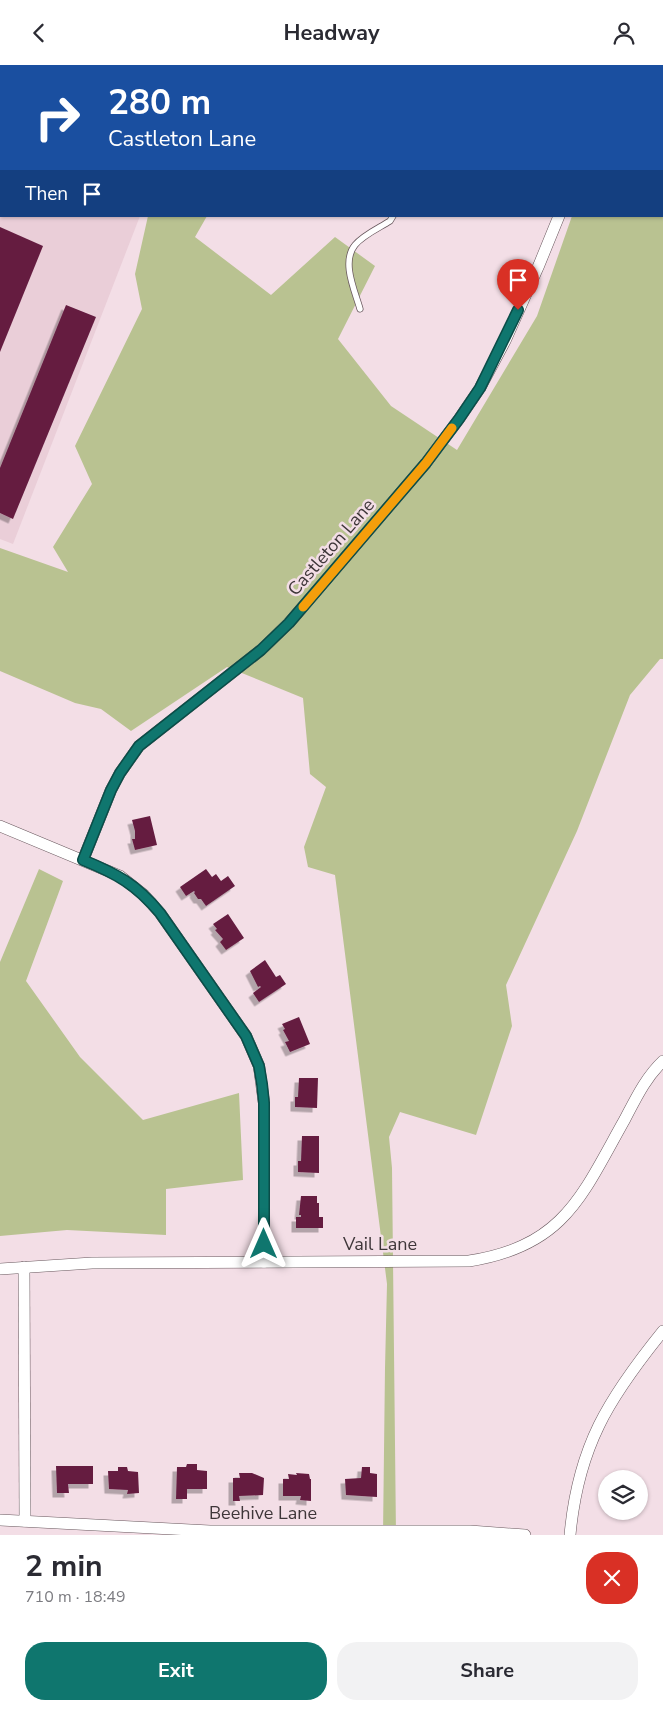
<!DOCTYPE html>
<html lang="en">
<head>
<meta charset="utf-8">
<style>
	:root { --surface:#fff; --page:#f2f2f3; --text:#2b2b33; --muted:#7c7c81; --accent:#0f766e }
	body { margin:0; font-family:"Nunito Sans",sans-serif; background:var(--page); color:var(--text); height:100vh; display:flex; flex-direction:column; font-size:19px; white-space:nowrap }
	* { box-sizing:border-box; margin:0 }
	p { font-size:16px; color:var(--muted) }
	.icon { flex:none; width:28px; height:28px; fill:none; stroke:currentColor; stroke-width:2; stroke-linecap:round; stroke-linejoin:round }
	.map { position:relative; height:1470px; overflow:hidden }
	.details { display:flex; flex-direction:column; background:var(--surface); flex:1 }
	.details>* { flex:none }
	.banner { position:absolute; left:0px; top:0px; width:664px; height:152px; box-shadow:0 1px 4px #0004; background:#1a4fa0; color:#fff; overflow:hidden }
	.controls { position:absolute; left:598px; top:1405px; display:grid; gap:10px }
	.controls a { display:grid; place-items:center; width:50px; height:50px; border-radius:50%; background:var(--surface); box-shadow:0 1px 4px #0004; font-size:25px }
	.pin { position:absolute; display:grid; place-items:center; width:42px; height:42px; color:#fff; margin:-51px -21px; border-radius:50% 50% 50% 0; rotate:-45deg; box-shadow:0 0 5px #0007 }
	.pin .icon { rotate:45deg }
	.me { position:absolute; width:55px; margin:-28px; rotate:0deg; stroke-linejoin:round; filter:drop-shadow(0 0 4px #0008) }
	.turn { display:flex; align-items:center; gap:18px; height:105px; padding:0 25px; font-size:22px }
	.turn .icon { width:65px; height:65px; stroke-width:2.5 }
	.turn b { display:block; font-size:35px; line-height:42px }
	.then { display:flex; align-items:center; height:48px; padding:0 25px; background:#0003; gap:10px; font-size:19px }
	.round { display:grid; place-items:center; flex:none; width:52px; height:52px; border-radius:20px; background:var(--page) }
	.summary { display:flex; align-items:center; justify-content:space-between; height:85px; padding:0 25px }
	h1 { font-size:30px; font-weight:700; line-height:38px }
	.cta { display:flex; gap:10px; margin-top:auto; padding:10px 25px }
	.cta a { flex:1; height:58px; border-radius:20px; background:var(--accent); color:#fff; font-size:20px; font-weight:700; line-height:58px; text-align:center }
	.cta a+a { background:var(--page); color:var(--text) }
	header { display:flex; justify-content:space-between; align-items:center; height:65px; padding:0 25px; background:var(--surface); font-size:22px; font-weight:700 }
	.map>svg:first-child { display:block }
</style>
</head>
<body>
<header><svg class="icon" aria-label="back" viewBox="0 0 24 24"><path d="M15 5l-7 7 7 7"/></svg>Headway<svg class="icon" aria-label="person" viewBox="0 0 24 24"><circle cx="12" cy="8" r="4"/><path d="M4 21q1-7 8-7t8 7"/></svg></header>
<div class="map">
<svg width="663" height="1470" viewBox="0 0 663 1470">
	<defs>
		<filter id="shadow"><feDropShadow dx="-4.5" dy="4.5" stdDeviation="0" flood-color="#0004"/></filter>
	</defs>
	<rect width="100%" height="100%" fill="#f3dee6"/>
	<!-- built -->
	<path fill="#eaced8" d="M 0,0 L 155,1 L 1,1 L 1,151 L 140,151 L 13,479 L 0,474 Z"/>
	<!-- green -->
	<g fill="#b9c291">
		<path d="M 625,0 L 663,0 L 663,594 L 660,594 L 630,630 L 577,766 L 506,920 L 512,961 L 476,1070 L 400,1047 L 389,1072 L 392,1103 L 396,1470 L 383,1470 L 385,1303 L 387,1219 L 335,810 L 308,802 L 304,782 L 326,722 L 310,709 L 303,633 L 227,602 L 131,666 L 101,644 L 75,638 L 0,606 L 0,483 L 68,507 L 53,482 L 92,419 L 75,381 L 142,244 L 135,209 L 148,151 L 207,151 L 195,172 L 271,230 L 335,172 L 375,201 L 338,274 L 391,341 L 457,385 L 537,251 L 572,151 L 662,151 L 662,1 L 624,1 Z"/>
		<path d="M 39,804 L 63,816 L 26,916 L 80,992 L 143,1055 L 239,1028 L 243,1115 L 166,1124 L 166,1170 L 67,1165 L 0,1171 L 0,897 Z"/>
	</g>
	<!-- building -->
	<g fill="#651d41" filter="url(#shadow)">
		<path d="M 0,162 L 43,181 L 0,287 Z"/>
		<path d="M 66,240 L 96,252 L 13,454 L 0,448 L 0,403 Z"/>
		<path d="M 150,751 L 157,780 L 135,785 L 132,774 L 135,774 L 135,766 L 132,755 Z"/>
		<path d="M 206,804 L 212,812 L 216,809 L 221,816 L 228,811 L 235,821 L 206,841 L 201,834 L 198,834 L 194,828 L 195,827 L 194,826 L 186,831 L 180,822 Z"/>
		<path d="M 228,849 L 244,873 L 226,885 L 220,877 L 223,874 L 215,865 L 217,864 L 213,859 Z"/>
		<path d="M 265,895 L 276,912 L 280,910 L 286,919 L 259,937 L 253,928 L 261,922 L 260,921 L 258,922 L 250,906 Z"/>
		<path d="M 299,952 L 310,979 L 290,987 L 285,977 L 289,976 L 283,965 L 285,964 L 282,959 Z"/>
		<path d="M 299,1013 L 318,1013 L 317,1043 L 295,1042 L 295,1032 L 298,1032 Z"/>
		<path d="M 302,1071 L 319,1071 L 319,1108 L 298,1107 L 298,1096 L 301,1096 Z"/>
		<path d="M 301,1131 L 317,1131 L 317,1138 L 319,1138 L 319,1152 L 323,1152 L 323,1163 L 296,1163 L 296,1152 L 301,1152 L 301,1150 L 299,1150 Z"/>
		<path d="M 187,1399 L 197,1399 L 197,1405 L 207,1406 L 207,1424 L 187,1424 L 187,1434 L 176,1434 L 177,1402 L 186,1402 Z"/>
		<path d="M 56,1401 L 93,1401 L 93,1419 L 68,1419 L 69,1428 L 57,1428 Z"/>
		<path d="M 118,1402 L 127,1402 L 128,1406 L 138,1407 L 139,1428 L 127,1429 L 128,1425 L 109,1424 L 108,1406 L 118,1406 Z"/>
		<path d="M 362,1402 L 370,1402 L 370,1408 L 377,1409 L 377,1432 L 346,1430 L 345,1414 L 361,1413 Z"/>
		<path d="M 239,1408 L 252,1408 L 264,1413 L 263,1430 L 239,1431 L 240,1436 L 233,1436 L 233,1413 L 240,1413 Z"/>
		<path d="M 296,1408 L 309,1409 L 310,1414 L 311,1414 L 311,1436 L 300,1435 L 301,1431 L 283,1431 L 283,1414 L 289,1414 L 288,1409 L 297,1410 Z"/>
	</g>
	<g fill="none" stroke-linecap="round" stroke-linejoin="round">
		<defs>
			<path id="service" d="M 360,244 C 355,226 341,197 355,180 C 363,170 379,163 390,156 L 393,151"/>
			<g id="minor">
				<path d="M 455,0 L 458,1"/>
				<path d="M 662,79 L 663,79"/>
				<path d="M 0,761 L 120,811 L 144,830 L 160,848 L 246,971 L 259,1001 L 264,1038 L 264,1197"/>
				<path d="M 83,795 L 111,725 L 120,708 L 139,681 L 261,585 L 289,558 L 426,398 L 459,354 L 480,323 L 505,276 L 539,200 L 559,151"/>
				<path d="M 24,1202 L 25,1456"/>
				<path d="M 0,1204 L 92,1198 L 469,1196 C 565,1181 582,1130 625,1054 C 636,1033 646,1012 663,996"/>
				<path d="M 0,1455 L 210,1466 L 470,1466 L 525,1470"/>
				<path d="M 570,1470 C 578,1382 608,1334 663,1266"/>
			</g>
		</defs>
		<!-- service casing -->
		<use href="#service" stroke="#68575d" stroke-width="7"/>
		<!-- minor casing -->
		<use href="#minor" stroke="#68575d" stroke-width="12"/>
		<!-- service -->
		<use href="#service" stroke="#fff" stroke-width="5.5"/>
		<!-- minor -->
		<use href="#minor" stroke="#fff" stroke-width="11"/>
	</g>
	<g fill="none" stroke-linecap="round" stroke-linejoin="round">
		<defs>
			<path id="route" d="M 264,1179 L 264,1038 L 262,1019 L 259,1001 L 246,971 L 160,848 C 136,819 117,809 83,795 L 111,725 L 120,708 L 139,681 L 261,585 L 289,558 L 426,398 L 459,354 L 480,323 L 518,245"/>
		</defs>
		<!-- route casing -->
		<use href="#route" stroke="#0a4d48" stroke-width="12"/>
		<!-- route -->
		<use href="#route" stroke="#0f766e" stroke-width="9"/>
		<!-- slow -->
		<path stroke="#f59e0b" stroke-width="9" d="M 303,542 L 426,398 L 452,363"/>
	</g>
	<g text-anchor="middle" stroke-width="5" stroke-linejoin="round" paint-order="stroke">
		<!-- street labels -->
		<g font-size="18" fill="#3e3639" stroke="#f3dee6">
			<text transform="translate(331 482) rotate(-49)" y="6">Castleton Lane</text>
			<text x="380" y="1185">Vail Lane</text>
			<text x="263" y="1454">Beehive Lane</text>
		</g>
	</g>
</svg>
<div class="controls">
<a><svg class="icon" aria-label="layers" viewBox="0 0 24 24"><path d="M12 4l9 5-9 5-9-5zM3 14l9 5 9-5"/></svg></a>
</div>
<div class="pin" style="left:518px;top:245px;background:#d93025"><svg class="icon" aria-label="arrive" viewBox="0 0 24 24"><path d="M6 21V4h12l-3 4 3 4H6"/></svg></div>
<svg class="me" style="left:264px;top:1179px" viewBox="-20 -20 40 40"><path d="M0-17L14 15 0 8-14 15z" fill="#0f766e" stroke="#fff" stroke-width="4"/></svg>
<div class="banner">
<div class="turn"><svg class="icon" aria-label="right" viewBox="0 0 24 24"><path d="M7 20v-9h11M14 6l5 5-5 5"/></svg><div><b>280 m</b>Castleton Lane</div></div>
<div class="then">Then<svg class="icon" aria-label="arrive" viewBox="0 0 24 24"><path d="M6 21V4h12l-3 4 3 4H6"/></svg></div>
</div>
</div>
<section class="details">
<div class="summary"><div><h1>2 min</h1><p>710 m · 18:49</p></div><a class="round" style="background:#d93025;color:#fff"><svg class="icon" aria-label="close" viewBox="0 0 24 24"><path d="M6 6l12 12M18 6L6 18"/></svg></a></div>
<div class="cta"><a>Exit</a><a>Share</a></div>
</section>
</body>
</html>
